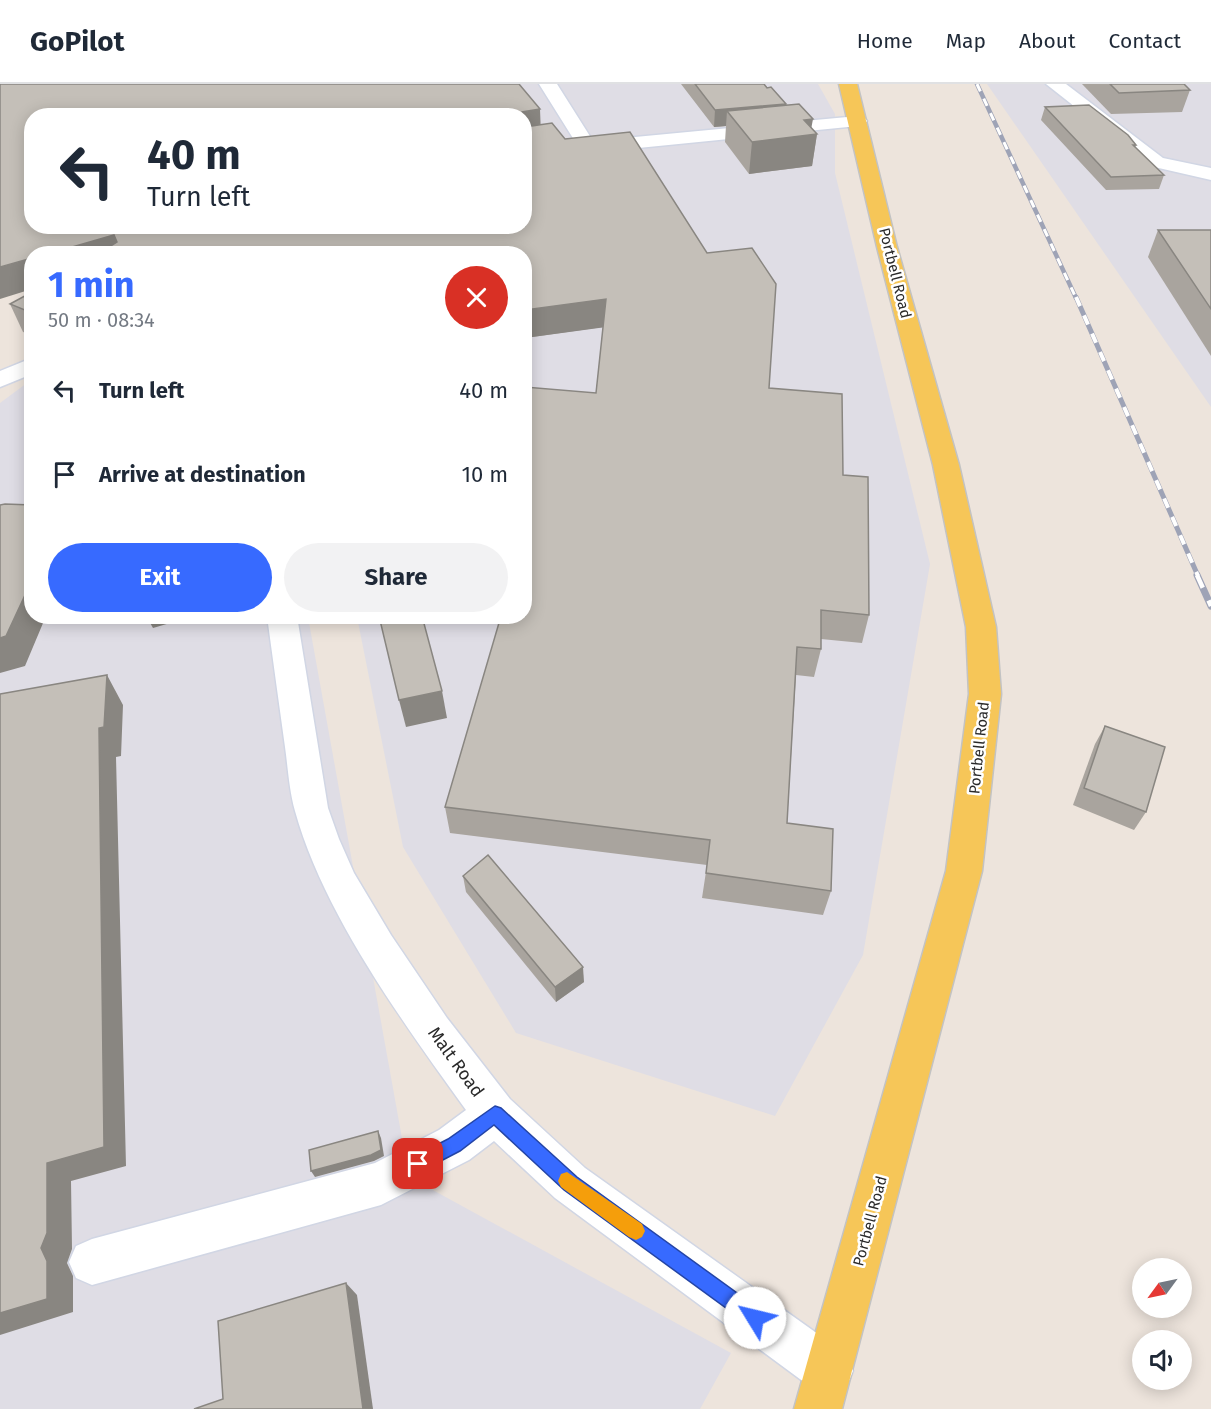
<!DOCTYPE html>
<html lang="en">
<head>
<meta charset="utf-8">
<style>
	:root { --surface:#fff; --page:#f2f2f3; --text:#1f2937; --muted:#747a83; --line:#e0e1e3; --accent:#376aff }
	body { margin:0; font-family:"Fira Sans",sans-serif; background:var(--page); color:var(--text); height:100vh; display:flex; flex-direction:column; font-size:22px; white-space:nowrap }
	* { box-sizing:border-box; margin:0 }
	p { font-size:20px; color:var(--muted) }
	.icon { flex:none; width:33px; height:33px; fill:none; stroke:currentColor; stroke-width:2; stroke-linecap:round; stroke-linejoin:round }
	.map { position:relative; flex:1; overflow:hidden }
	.panel { position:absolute; left:24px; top:162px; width:508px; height:378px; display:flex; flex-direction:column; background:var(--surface); border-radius:24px; box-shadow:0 3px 15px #0003 }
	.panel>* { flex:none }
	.banner { position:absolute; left:24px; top:24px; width:508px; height:126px; border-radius:24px; box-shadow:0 3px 15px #0003; background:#fff; color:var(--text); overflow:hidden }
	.needle { width:39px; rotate:237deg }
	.fabs { position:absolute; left:1132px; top:1174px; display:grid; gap:12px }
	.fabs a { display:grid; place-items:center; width:60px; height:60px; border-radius:50%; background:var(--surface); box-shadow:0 3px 15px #0003; font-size:30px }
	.pin { position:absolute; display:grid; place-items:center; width:51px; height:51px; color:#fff; margin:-26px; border-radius:12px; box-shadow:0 3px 9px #0006 }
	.me { position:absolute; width:66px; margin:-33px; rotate:306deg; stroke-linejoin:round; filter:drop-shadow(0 0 4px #0008) }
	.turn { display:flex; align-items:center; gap:21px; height:126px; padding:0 24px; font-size:27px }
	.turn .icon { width:78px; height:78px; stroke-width:2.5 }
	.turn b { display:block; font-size:42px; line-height:51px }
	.round { display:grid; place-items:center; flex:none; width:63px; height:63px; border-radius:32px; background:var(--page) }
	.overview { display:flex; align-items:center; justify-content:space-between; height:102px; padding:0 24px }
	h1 { font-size:36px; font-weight:700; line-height:45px; color:var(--accent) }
	.action { display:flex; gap:12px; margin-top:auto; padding:12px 24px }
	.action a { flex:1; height:69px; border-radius:36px; background:var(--accent); color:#fff; font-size:24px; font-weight:700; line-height:69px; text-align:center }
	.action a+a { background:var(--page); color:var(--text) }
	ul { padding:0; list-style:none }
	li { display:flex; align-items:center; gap:18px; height:84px; padding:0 24px }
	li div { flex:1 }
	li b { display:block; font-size:22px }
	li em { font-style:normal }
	header { display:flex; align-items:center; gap:36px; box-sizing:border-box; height:84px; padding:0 30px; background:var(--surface); border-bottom:2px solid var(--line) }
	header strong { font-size:28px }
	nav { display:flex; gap:33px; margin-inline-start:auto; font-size:21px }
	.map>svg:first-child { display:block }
</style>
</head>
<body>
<header>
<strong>GoPilot</strong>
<nav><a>Home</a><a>Map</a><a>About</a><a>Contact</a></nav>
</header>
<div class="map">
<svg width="1211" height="1325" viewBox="0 0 1211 1325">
	<rect width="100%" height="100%" fill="#ede4dc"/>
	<!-- industrial -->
	<g fill="#dfdde5">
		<path d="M 21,0 L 818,0 L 835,30 L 835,89 L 930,480 L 863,871 L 775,1032 L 516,949 L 403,763 L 357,533 L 525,532 L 525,170 L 295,170 L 525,142 L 525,32 L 32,32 Z"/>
		<path d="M 987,0 L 1211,0 L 1211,323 Z"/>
		<path d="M 31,296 L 32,532 L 308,533 L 409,1093 L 731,1269 L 700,1325 L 0,1325 L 0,319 Z"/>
	</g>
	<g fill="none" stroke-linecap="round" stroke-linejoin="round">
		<defs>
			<g id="minor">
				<path d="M 539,0 L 557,0 L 593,57 L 858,32 L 864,33 L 867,37 L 864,41 L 858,42 L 588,69 L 581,67 Z"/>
				<path d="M 1046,0 L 1066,0 L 1163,74 L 1211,84 L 1211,96 L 1150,82 Z"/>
				<path d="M 32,274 L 32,290 L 0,303 L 0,287 Z"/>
				<path d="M 267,532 L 297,532 L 328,724 L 339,755 L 354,789 L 391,851 L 447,934 L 510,1015 L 585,1084 L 846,1270 L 853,1287 L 846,1304 L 829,1311 L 812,1304 L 555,1114 L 494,1057 L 469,1076 L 381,1121 L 92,1201 L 76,1194 L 69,1178 L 76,1162 L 92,1155 L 375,1079 L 439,1046 L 466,1026 C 404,940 323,829 295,727 C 289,706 288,684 285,663 C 279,620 273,576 267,532 Z"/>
			</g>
			<path id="major" d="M 839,0 L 857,0 L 897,163 L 959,381 L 996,543 L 1001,610 L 982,787 L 842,1325 L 794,1325 L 946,787 L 969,610 L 966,543 L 933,381 L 877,163 Z"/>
		</defs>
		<!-- minor casing -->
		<use href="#minor" stroke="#d1d6e4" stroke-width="3"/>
		<!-- major casing -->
		<use href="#major" stroke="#c3c3c3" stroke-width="3"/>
		<!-- minor -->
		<use href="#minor" fill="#fff" fill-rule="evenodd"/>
		<!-- major -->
		<use href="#major" fill="#f6c658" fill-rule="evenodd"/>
		<defs>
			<path id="rail-far2" d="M 977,0 L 1076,214"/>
			<path id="rail-far1" d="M 1076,213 L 1198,492"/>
			<path id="rail" d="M 1197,491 L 1211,522"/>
		</defs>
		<!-- rail-far2 casing -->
		<use href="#rail-far2" stroke="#9ea3b6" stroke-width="4.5"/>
		<!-- rail-far1 casing -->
		<use href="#rail-far1" stroke="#9ea3b6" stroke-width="5"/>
		<!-- rail casing -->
		<use href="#rail" stroke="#9ea3b6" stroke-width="7"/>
		<!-- rail-far2 -->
		<use href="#rail-far2" stroke="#fff" stroke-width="3" stroke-dasharray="8" stroke-linecap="butt"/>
		<!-- rail-far1 -->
		<use href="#rail-far1" stroke="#fff" stroke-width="4" stroke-dasharray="10" stroke-linecap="butt"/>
		<!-- rail -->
		<use href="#rail" stroke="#fff" stroke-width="4.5" stroke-dasharray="14" stroke-linecap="butt"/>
	</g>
	<!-- wall -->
	<g fill="#a9a49e">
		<path d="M 0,0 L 541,41 L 843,391 L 869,531 L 862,559 L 821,555 L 821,565 L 814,593 L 796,591 L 787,739 L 831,807 L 823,831 L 702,814 L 707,781 L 450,749 L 445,723 L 596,309 L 603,243 L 525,254 L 525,170 L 32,170 Z"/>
		<path d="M 681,0 L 764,0 L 811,44 L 817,50 L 812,82 L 749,90 L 725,58 L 726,42 L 714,43 Z"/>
		<path d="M 1082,0 L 1184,0 L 1190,6 L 1182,28 L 1111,30 Z"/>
		<path d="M 1045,23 L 1136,61 L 1135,64 L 1164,91 L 1159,105 L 1106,106 L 1041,36 Z"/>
		<path d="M 1158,146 L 1211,146 L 1211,272 L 1148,173 Z"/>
		<path d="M 32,208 L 32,251 L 23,248 L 10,220 Z"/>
		<path d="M 1105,642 L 1146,728 L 1134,746 L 1073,721 L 1095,660 Z"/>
		<path d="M 463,792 L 584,898 L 556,918 L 466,808 Z"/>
	</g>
	<!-- shaded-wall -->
	<g fill="#898681">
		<path d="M 786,20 L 784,37 L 727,27 L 726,42 L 714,43 L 715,26 Z"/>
		<path d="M 540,25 L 541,51 L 525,53 L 525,32 L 522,32 L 522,28 Z"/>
		<path d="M 813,35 L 810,51 L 817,50 L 812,82 L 749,90 L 752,58 L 804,36 Z"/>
		<path d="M 114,151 L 121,170 L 48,170 Z"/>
		<path d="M 32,174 L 32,205 L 0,215 L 0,183 Z"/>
		<path d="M 606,215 L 606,243 L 525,254 L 525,226 Z"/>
		<path d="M 32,496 L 32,532 L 46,532 L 25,582 L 0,589 L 0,554 Z"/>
		<path d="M 157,532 L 194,532 L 153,544 L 148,535 Z"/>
		<path d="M 107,591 L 123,621 L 121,672 L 116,673 L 126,1082 L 71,1097 L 72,1165 L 67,1179 L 73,1192 L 73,1228 L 0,1251 L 0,1229 L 47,1079 L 99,644 Z"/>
		<path d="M 442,607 L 447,634 L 406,643 L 399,616 Z"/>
		<path d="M 583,883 L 584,898 L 556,918 L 555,903 Z"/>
		<path d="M 378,1047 L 381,1054 L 384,1072 L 374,1077 L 315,1093 L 311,1087 Z"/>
		<path d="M 346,1199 L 357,1211 L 373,1325 L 363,1325 Z"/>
	</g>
	<!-- building -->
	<g fill="#c4bfb8" stroke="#898681" stroke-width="1.5">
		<path d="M 0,0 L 519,0 L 540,25 L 522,28 L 522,32 L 32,32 L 32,142 L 525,142 L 525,43 L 552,39 L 565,55 L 630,48 L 707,169 L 752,164 L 776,200 L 769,304 L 842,310 L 843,391 L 868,393 L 869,531 L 821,526 L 821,565 L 797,563 L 787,739 L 833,745 L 831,807 L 706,789 L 710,756 L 445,723 L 501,532 L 525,532 L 525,303 L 596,309 L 606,215 L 525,226 L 525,170 L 98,170 L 117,158 L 114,151 L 48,170 L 32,170 L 32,174 L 0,183 Z"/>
		<path d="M 695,0 L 764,0 L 767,4 L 771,3 L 786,20 L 715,26 Z"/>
		<path d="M 1110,0 L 1184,0 L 1190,6 L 1119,9 Z"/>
		<path d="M 799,20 L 813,35 L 804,36 L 817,50 L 752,58 L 727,27 Z"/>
		<path d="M 1089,21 L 1128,51 L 1136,61 L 1133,61 L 1164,91 L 1111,93 L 1045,23 Z"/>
		<path d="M 1158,146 L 1211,146 L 1211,225 Z"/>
		<path d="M 32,208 L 32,229 L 10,220 Z"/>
		<path d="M 5,420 L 32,421 L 32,496 L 6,552 L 0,554 L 0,421 Z"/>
		<path d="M 379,532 L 422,532 L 442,607 L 399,616 Z"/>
		<path d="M 107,591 L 104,643 L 99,644 L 104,1063 L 47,1079 L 47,1149 L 41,1164 L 47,1177 L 47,1215 L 0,1229 L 0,610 Z"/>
		<path d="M 1105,642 L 1165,663 L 1146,728 L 1084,704 Z"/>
		<path d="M 488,771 L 583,883 L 555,903 L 463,792 Z"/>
		<path d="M 378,1047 L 381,1066 L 371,1071 L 311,1087 L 309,1066 Z"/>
		<path d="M 346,1199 L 363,1325 L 194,1325 L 223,1315 L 218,1237 Z"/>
	</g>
	<!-- route -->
	<path fill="#376aff" stroke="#2445a6" stroke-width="1.5" d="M 495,1022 L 501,1024 L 577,1093 L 762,1227 L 765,1234 L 762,1240 L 755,1243 L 748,1240 L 564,1106 L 494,1041 L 460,1067 L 418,1089 L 411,1086 L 409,1080 L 411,1074 L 448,1055 Z"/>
	<!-- slow -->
	<path fill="#f59e0b" d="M 567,1088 L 642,1140 L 645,1147 L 642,1153 L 636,1156 L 629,1153 L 561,1103 L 558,1097 L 561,1090 Z"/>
	<g text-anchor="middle" stroke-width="5" stroke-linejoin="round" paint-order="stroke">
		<!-- street labels -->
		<g font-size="15" fill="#2a2a2a" stroke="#fff">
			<text transform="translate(895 189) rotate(76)" y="5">Portbell Road</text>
			<text transform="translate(979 664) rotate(-84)" y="5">Portbell Road</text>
			<text transform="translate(870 1137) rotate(-75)" y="5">Portbell Road</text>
		</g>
		<!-- near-street labels -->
		<g font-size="18" fill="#2a2a2a" stroke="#fff">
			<text transform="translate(456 978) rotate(54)" y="6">Malt Road</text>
		</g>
	</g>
</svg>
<div class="fabs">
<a><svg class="needle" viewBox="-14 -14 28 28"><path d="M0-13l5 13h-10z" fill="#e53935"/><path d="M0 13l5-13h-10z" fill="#747a83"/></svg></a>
<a><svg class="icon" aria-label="sound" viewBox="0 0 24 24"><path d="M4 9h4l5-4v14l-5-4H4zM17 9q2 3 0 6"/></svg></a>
</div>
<div class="pin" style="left:418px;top:1080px;background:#d93025"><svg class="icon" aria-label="arrive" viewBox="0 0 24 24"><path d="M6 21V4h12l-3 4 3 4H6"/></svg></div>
<svg class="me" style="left:755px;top:1234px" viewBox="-20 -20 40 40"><circle r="19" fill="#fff"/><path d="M0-13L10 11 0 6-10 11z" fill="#376aff"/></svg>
<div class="banner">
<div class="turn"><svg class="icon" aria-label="left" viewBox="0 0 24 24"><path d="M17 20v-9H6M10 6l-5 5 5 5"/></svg><div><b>40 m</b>Turn left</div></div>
</div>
<section class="panel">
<div class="overview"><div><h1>1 min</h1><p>50 m · 08:34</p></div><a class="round" style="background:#d93025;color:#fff"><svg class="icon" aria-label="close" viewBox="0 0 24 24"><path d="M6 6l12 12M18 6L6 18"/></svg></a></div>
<ul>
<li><svg class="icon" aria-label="left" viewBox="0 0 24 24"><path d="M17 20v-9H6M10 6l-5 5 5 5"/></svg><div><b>Turn left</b></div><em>40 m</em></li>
<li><svg class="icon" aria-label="arrive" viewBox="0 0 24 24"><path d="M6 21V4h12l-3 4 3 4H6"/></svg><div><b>Arrive at destination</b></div><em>10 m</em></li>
</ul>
<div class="action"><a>Exit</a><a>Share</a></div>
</section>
</div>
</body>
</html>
